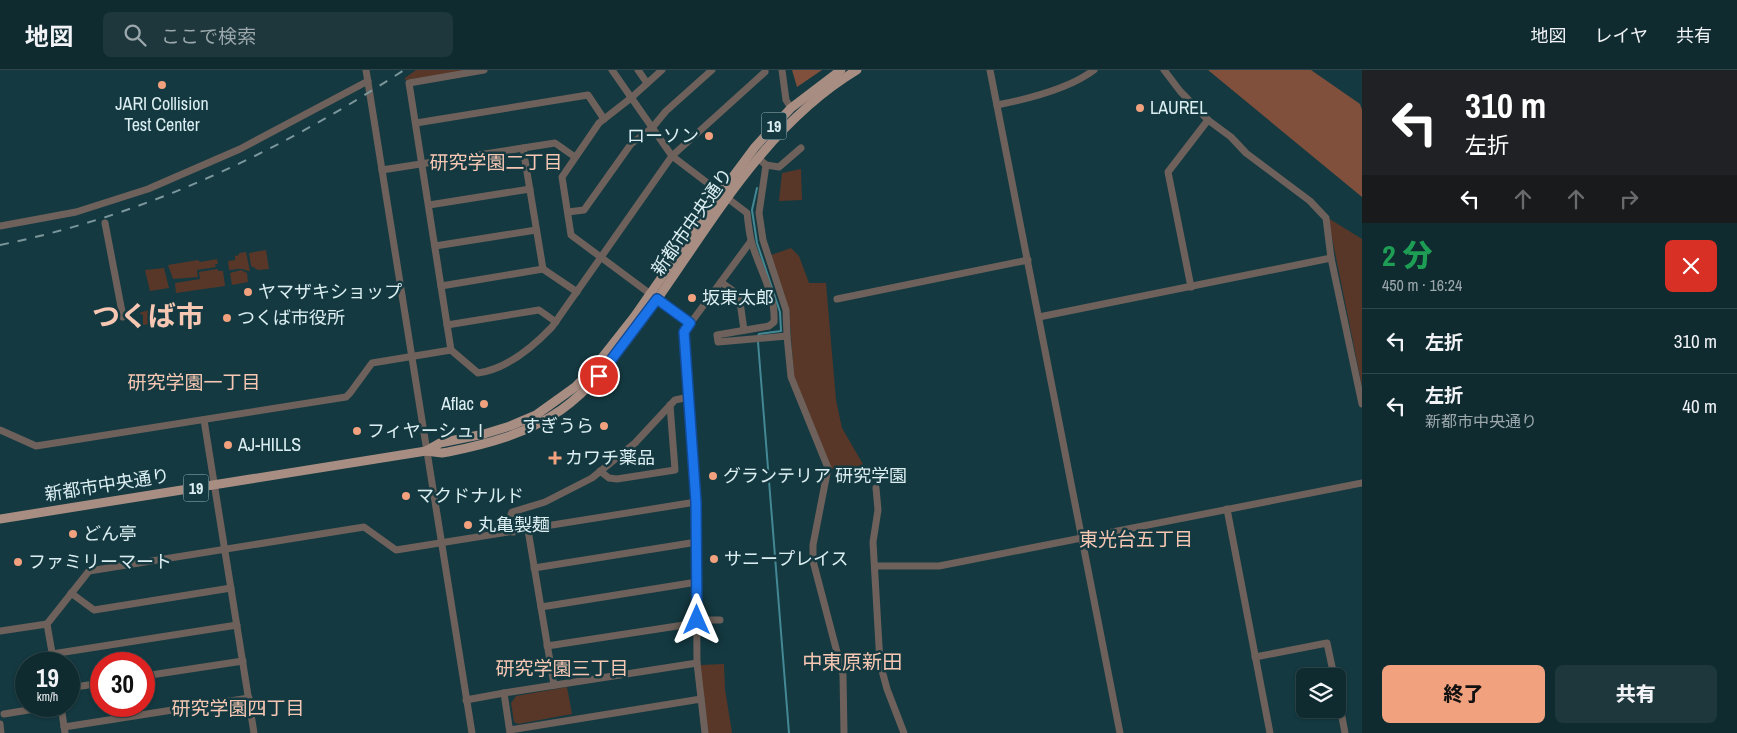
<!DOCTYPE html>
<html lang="ja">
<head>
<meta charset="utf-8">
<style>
	:root { --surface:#0f2b30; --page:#1d373c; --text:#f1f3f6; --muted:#9ba7ab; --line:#2f474c; --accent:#f1a17e }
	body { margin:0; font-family:"Archivo Narrow","Noto Sans JP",sans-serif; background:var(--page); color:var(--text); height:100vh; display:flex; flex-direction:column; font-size:19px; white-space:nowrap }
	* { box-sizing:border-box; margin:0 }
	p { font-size:16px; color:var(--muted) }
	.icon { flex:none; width:28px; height:28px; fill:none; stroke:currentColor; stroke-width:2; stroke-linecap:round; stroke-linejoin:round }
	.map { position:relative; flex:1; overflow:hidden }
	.details { display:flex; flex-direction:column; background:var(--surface); width:375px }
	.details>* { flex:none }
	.hud { background:#202124; color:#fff; overflow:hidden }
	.tools { position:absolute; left:1296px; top:598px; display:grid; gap:10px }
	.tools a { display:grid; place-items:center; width:50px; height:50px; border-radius:8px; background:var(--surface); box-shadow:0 1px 4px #0004,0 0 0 1px var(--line); font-size:25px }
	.speed { position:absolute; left:15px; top:582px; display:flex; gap:10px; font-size:25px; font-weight:700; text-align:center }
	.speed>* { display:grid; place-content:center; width:65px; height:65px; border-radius:50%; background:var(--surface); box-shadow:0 1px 4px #0004,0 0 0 1px var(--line); line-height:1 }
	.speed small { font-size:12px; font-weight:400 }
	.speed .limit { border:8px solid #d22; background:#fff; color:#111 }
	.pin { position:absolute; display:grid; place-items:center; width:42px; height:42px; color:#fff; margin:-21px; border:2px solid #fff; border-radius:50%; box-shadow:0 1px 5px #0007 }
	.me { position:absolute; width:55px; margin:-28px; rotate:0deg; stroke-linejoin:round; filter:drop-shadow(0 0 4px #0008) }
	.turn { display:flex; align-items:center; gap:18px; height:105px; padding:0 20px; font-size:22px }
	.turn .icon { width:65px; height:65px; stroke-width:2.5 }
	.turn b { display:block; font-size:35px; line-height:42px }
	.lanes { display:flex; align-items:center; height:48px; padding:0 20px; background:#0003; justify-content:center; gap:25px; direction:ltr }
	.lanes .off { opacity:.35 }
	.round { display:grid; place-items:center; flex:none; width:52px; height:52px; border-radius:8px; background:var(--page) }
	.head { display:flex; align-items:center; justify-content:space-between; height:85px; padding:0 20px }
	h1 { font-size:30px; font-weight:800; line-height:38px; color:#1e9e55 }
	.action { display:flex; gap:10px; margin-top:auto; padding:10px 20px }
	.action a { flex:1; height:58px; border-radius:8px; background:var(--accent); color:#111; font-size:20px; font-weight:800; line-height:58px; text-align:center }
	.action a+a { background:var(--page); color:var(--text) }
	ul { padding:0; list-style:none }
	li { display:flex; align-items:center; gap:15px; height:65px; padding:0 20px; border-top:1px solid var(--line) }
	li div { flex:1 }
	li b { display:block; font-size:19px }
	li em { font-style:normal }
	header { display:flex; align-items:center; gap:30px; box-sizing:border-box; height:70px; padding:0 25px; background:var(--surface); border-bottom:1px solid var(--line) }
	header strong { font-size:24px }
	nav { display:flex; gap:28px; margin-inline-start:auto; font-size:18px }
	.search { width:350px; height:45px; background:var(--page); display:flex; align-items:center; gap:12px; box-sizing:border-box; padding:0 18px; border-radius:8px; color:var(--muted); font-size:19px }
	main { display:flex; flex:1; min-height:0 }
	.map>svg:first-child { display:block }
</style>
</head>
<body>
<header>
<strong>地図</strong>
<div class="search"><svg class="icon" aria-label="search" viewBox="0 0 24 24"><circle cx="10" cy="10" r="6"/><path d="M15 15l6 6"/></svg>ここで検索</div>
<nav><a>地図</a><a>レイヤ</a><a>共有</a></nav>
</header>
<main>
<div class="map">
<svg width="1362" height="663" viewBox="0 0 1362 663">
	<rect width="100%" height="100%" fill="#143940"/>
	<!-- green -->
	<g fill="#583728">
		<path d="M 416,0 L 472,0 L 405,10 L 405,8 Z"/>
		<path d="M 801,99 L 802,130 L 779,131 L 782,103 Z"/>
		<path d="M 1328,148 L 1362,169 L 1362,316 Z"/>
		<path d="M 791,178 L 799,186 L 809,213 L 826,213 L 836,330 L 842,358 L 864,396 L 830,399 L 794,306 L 789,240 L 771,185 Z"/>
		<path d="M 266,180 L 269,199 L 258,200 L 251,196 L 249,183 Z"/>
		<path d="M 246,182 L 250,201 C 246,201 245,199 241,199 C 238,198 233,200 229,200 L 228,191 L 235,190 L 235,186 L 239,185 L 239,183 Z"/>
		<path d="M 217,189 L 218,194 L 215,194 L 216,197 L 197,200 L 198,207 L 173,209 L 168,195 L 198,190 L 200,192 Z"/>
		<path d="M 164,198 L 169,218 L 150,221 L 145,200 Z"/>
		<path d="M 217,199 L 219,201 L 223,201 L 225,216 L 176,223 L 175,213 L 200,209 L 199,202 Z"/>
		<path d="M 241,200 L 247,203 L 248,212 L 232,215 L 230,203 Z"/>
		<path d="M 152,239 L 155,241 L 156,253 L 143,255 L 143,245 L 139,243 Z"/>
		<path d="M 724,594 L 725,619 L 732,663 L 708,663 L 700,595 Z"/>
		<path d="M 567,617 L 572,644 L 518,654 L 514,652 L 511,633 L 516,626 Z"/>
	</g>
	<!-- forest -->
	<g fill="#80503c">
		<path d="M 792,0 L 822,0 L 797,17 Z"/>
		<path d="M 1208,0 L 1311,0 L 1360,34 L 1362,40 L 1362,127 Z"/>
	</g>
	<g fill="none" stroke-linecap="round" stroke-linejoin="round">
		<!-- stream -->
		<g stroke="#438894" stroke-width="2">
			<path d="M 757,118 L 752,140 L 757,173 L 780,242 L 781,261 L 759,264 L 757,267"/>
			<path d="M 758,272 L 789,663"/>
		</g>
		<!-- minor -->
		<g stroke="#6e615b" stroke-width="7">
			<path d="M 366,0 L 472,663"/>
			<path d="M 612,0 L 672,86 L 747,143 C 748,152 749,161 751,170 C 758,198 776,223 774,252 L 769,256 L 717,265 L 718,272 L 787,266"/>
			<path d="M 638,0 L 647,13"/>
			<path d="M 782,0 L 786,30 L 791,38"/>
			<path d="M 990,0 L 1120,663"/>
			<path d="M 1164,0 L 1180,21 L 1208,50 L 1231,67 L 1246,83 L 1310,131 L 1326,148 L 1331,188 L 1362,334"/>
			<path d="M 997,35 C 1028,29 1069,19 1094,0"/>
			<path d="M 416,53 L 588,25 L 604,49"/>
			<path d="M 523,78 L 543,199"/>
			<path d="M 758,88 L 766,95 L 779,97 L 801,78"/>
			<path d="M 766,95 L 759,143 L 763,170 L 786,240 L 787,266 L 791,307 L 828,398 L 813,475 L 813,491 L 843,605 L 844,663"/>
			<path d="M 382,100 L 555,73 L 575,87"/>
			<path d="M 429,135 L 530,119"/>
			<path d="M 568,142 L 584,140 L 631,74 L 652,58 L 666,41 L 712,0"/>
			<path d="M 105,153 L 123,247"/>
			<path d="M 0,156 L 76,142 L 148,119 L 240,79 L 368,11"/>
			<path d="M 435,176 L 536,160"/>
			<path d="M 721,212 L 739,225 L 744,260"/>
			<path d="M 441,216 L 543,199 L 577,222"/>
			<path d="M 1191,217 L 1168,102 L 1208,50"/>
			<path d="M 649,223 L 571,165 L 562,107 L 599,53 L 631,28 L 662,0"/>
			<path d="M 657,229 L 690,253"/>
			<path d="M 837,229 L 1028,190"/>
			<path d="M 1039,247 L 1331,188"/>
			<path d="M 447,255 L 539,240 L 556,252"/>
			<path d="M 451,280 L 409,13 L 484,0"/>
			<path d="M 204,350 L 254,663"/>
			<path d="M 0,360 L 36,376 L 346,327 L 350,323 L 372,293 L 451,280 L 478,303 C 507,299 532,278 552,257 L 672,86 L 765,2 L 765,0"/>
			<path d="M 600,401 L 609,408 L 617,409 L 675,400 L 670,335"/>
			<path d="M 876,418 L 878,440 L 873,472 L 880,593 L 887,619 L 904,663"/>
			<path d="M 1227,439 L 1270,663"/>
			<path d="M 528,460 L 554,615"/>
			<path d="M 513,462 L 510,447 L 512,442 L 545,432 L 592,408 L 635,373 L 675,330 L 689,327"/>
			<path d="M 875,496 L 939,496 L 1362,413"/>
			<path d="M 534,498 L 697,472"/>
			<path d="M 71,523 L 94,540 L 231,518"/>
			<path d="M 541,537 L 697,512"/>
			<path d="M 697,550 L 720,550"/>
			<path d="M 47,554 L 54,594"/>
			<path d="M 0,561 L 47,554 L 89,501 L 364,457 L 396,480 L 696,432"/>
			<path d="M 547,576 L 697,553"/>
			<path d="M 52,584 L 237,555"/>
			<path d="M 1255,587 L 1327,573 L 1334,606"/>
			<path d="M 697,593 L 705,663"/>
			<path d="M 144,606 L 243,591"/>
			<path d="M 69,618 L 101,613"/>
			<path d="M 504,623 L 510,663"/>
			<path d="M 1338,626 L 1345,663"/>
			<path d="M 466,630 L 504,623 L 697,593 L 696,432 L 684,262 L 751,171"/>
			<path d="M 61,636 L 65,663"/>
			<path d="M 4,644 L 53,636"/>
			<path d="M 0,654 L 1,663"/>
			<path d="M 64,657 L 249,628"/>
			<path d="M 510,660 L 701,629"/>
		</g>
		<!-- major -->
		<g stroke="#a88d82" stroke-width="9">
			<path d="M 426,381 L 440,373 L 484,364 L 510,356 L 536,345 L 575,317 L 593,299 L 634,247 L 720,124 L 755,77 L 791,38 L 841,0"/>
			<path d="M 0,449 L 426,381 L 442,383 L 448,382 C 488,374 526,364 561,340 C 595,316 619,281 644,248 C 708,160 762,57 857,0"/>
		</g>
		<!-- rail -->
		<path stroke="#7b979c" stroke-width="2" stroke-dasharray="9 9" stroke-linecap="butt" d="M 0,175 C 146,145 279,82 404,0"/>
	</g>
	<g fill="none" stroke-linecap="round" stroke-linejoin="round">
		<defs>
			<path id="route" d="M 599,306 L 657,229 L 690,253 L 684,262 L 696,432 L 697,550"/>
		</defs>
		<!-- route casing -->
		<use href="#route" stroke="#114b97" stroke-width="12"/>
		<!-- route -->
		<use href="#route" stroke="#1a73e8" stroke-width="9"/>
	</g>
	<!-- markers -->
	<g fill="#f1a17e" stroke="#143940" stroke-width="2">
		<circle cx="162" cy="15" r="5"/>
		<circle cx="1140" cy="38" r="5"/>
		<circle cx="709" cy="66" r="5"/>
		<circle cx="248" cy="222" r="5"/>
		<circle cx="692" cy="228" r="5"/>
		<circle cx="227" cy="248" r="5"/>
		<circle cx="484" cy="334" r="5"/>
		<circle cx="604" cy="356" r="5"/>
		<circle cx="357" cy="361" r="5"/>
		<circle cx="228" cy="375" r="5"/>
		<path d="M552.5 380.5h5v5h5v5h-5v5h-5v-5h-5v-5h5z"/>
		<circle cx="713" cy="406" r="5"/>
		<circle cx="406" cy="426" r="5"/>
		<circle cx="468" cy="455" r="5"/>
		<circle cx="73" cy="464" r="5"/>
		<circle cx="714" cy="489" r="5"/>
		<circle cx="18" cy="492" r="5"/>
	</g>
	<g text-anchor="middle" stroke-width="5" stroke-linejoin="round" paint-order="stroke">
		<!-- shield labels -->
		<g fill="#143940" stroke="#9fb8bd" stroke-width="1">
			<rect x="761.5" y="42.5" width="25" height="27" rx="4"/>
			<rect x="183.5" y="404.5" width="25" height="27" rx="4"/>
		</g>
		<g font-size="16" font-weight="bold" fill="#dbeef2">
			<text x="774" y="62">19</text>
			<text x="196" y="424">19</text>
		</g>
		<!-- poi labels -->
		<g font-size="18" fill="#dbeef2" stroke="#143940" text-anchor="start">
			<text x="162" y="40" text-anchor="middle">JARI Collision<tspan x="162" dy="21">Test Center</tspan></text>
			<text x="1150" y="44">LAUREL</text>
			<text x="699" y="72" text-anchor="end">ローソン</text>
			<text x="258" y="228">ヤマザキショップ</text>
			<text x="702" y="234">坂東太郎</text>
			<text x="237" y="254">つくば市役所</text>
			<text x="474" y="340" text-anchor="end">Aflac</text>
			<text x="594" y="362" text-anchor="end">すぎうら</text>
			<text x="367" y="367">フィヤーシュ I</text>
			<text x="238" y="381">AJ-HILLS</text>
			<text x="565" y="394">カワチ薬品</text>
			<text x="723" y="412">グランテリア 研究学園</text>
			<text x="416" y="432">マクドナルド</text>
			<text x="478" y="461">丸亀製麺</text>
			<text x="83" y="470">どん亭</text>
			<text x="724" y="495">サニープレイス</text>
			<text x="28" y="498">ファミリーマート</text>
		</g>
		<!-- street labels -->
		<g font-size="18" fill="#dbeef2" stroke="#143940">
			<text transform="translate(692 152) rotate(-55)" y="6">新都市中央通り</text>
			<text transform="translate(107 415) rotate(-9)" y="6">新都市中央通り</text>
		</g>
		<!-- neighbourhood labels -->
		<g font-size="19" fill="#f6c7b3" stroke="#143940">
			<text x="496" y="99">研究学園二丁目</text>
			<text x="194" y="319">研究学園一丁目</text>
			<text x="1136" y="476">東光台五丁目</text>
			<text x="562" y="605">研究学園三丁目</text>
			<text x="238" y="645">研究学園四丁目</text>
		</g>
		<!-- quarter labels -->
		<g font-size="20" fill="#f6c7b3" stroke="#143940">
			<text x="852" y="599">中東原新田</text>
		</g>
		<!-- town labels -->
		<g font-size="28" font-weight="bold" fill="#f6c7b3" stroke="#143940">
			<text x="148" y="256">つくば市</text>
		</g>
	</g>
</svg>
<div class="tools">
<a><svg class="icon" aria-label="layers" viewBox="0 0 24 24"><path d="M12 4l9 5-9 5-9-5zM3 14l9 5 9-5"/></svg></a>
</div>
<div class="speed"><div>19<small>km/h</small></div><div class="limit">30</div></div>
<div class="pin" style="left:599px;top:306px;background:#d93025"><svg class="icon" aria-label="arrive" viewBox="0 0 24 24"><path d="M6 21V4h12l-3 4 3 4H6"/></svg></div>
<svg class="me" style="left:697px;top:550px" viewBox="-20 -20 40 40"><path d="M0-17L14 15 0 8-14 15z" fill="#1a73e8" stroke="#fff" stroke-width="4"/></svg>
</div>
<section class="details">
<div class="hud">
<div class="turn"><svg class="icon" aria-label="left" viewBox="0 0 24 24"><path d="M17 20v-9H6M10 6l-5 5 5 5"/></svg><div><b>310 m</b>左折</div></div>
<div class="lanes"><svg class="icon" aria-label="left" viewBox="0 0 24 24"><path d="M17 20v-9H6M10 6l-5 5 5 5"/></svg><svg class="icon off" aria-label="ahead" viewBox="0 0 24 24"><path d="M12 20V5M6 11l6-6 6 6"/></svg><svg class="icon off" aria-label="ahead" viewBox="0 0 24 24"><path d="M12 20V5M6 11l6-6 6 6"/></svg><svg class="icon off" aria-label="right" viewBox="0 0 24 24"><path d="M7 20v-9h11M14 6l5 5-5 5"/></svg></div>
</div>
<div class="head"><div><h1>2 分</h1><p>450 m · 16:24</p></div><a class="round" style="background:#d93025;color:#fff"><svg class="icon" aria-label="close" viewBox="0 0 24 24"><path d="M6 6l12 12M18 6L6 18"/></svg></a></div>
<ul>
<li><svg class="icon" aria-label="left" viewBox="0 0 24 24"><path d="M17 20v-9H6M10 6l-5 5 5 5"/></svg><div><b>左折</b></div><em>310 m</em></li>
<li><svg class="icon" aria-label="left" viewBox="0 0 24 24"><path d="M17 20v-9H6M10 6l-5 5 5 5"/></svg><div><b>左折</b><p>新都市中央通り</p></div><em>40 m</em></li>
</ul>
<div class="action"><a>終了</a><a>共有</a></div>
</section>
</main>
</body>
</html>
